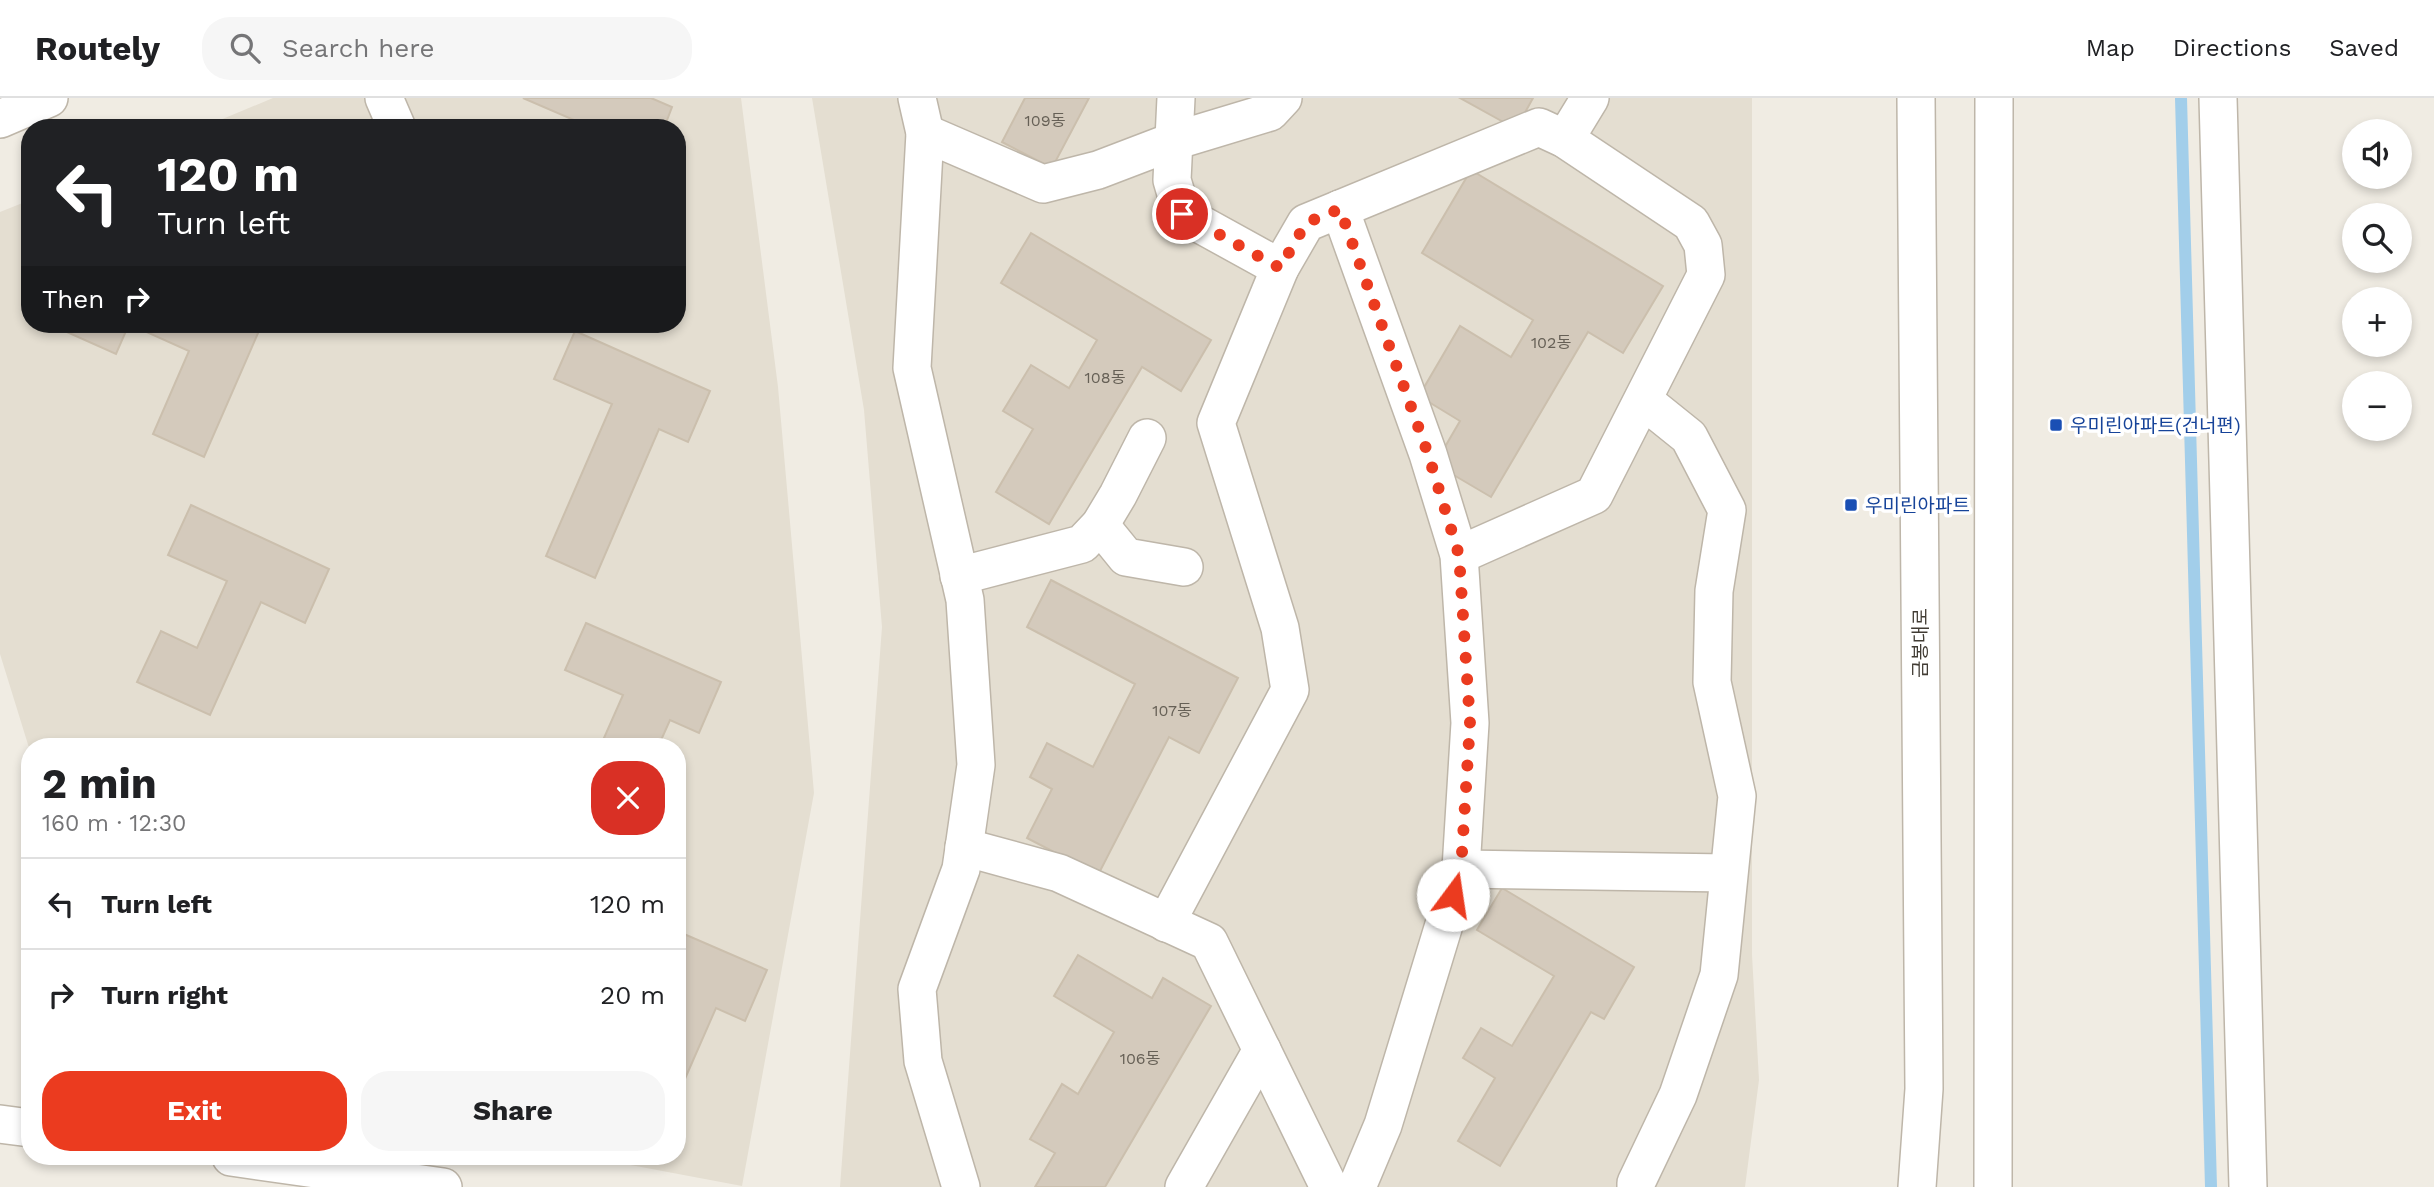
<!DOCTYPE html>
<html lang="en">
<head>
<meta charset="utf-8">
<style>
	:root { --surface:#fff; --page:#f6f6f6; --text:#202124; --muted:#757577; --line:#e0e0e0; --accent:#eb3b1f }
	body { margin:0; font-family:"Work Sans","Noto Sans KR",sans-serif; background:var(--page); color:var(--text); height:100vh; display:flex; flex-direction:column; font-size:26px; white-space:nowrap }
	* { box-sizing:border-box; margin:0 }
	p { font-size:23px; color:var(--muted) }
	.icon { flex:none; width:38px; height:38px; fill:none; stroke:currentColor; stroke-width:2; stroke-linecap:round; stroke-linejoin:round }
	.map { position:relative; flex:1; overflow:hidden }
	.panel { position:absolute; left:21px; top:640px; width:665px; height:427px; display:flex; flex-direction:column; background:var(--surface); border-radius:28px; box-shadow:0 4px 10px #0003 }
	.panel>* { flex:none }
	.banner { position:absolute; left:21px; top:21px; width:665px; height:214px; border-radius:28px; box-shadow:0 4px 10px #0003; background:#202124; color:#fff; overflow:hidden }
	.controls { position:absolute; left:2342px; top:21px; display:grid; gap:14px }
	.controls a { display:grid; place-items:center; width:70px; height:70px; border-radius:50%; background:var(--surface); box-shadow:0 4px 10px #0003; font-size:35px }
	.pin { position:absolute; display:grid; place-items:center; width:60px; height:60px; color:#fff; margin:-30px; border:4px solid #fff; border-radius:50%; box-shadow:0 2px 7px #0007 }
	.me { position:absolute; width:77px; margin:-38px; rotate:14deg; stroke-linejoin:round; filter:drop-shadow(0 0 5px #0008) }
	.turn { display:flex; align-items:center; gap:24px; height:147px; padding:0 21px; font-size:32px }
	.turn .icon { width:91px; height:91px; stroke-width:2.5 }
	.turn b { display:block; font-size:49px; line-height:60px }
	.then { display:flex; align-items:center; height:66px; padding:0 21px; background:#0003; gap:14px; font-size:26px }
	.round { display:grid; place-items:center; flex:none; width:74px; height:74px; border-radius:28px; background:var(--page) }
	.head { display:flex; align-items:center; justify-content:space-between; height:119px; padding:0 21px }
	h1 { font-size:42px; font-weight:700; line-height:52px }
	.primary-button { display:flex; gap:14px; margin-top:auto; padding:14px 21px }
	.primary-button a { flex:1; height:80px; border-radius:28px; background:var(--accent); color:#fff; font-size:28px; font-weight:700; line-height:80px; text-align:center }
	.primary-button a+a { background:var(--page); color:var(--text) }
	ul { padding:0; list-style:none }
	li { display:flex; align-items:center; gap:21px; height:91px; padding:0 21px; border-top:2px solid var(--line) }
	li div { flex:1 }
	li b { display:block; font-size:26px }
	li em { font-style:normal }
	header { display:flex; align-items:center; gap:42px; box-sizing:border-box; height:98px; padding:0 35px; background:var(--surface); border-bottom:2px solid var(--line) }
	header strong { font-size:33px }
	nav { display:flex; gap:38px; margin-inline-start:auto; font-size:24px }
	.search { width:490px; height:63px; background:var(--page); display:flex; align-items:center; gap:18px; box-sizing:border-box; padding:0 24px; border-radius:28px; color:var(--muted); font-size:26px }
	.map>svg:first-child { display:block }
</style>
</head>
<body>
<header>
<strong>Routely</strong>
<div class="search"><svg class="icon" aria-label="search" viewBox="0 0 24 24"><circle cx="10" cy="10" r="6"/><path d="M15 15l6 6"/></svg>Search here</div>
<nav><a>Map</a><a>Directions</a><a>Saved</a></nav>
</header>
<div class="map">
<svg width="2434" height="1089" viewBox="0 0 2434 1089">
	<rect width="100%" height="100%" fill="#f0ece3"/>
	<!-- residential -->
	<g fill="#e4ded1">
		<path d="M 273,0 L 741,0 L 778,289 L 814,695 L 742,1088 L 588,1059 L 677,1059 L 677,649 L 30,649 L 30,653 L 0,556 L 0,114 L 30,102 L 30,226 L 677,226 L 677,30 L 201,30 Z"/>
		<path d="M 812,0 L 1752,0 L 1752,857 L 1759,982 L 1745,1089 L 840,1089 L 882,529 L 864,312 Z"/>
	</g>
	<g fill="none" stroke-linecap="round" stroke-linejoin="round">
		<!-- stream -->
		<path stroke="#a2ceea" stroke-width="12" d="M 2181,0 L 2211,1089"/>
	</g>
	<!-- building -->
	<g fill="#d4cabc" stroke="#cbbfad" stroke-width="2">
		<path d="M 523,0 L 651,0 L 672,9 L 664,30 L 571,30 L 574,22 Z"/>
		<path d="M 1025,0 L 1089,0 L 1052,70 L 1002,44 Z"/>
		<path d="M 1460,0 L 1533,0 L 1516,31 Z"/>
		<path d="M 1471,72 L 1663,188 L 1623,255 L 1588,234 L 1491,399 L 1435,366 L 1460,323 L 1419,298 L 1460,228 L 1511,259 L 1533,222 L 1422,155 Z"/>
		<path d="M 1031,135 L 1211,242 L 1181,293 L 1142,269 L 1049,426 L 996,394 L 1033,331 L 1003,313 L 1031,267 L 1069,290 L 1097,242 L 1001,185 Z"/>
		<path d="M 49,226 L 262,226 L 204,359 L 153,336 L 189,253 L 129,226 L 116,256 Z"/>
		<path d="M 575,233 L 710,293 L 688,344 L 659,331 L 595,480 L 546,458 L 612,306 L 554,281 Z"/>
		<path d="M 191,407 L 329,471 L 305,525 L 261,504 L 210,617 L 137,584 L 161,533 L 197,550 L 227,483 L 168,457 Z"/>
		<path d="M 1051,482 L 1238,580 L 1199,655 L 1169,639 L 1098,777 L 1027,740 L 1052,691 L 1030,679 L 1047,645 L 1093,669 L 1135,586 L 1027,529 Z"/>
		<path d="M 586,525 L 721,584 L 699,635 L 670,622 L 658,649 L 600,649 L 623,597 L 565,572 Z"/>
		<path d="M 1502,790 L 1634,869 L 1604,921 L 1591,914 L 1500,1068 L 1458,1043 L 1495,980 L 1463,960 L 1481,930 L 1512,948 L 1554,878 L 1477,832 Z"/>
		<path d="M 677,833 L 767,872 L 745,923 L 716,910 L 677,999 Z"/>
		<path d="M 1078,857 L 1152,900 L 1163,880 L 1211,908 L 1105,1089 L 1035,1089 L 1055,1055 L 1030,1041 L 1062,986 L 1078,996 L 1114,934 L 1054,898 Z"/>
	</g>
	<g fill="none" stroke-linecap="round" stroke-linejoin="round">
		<defs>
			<g id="minor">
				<path d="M 384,0 L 397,30"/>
				<path d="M 917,0 L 925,35 L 912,270 L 965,502 L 976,667 L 961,771 L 917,891 L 923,963 L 961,1089"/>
				<path d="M 1176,0 L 1172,82 L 1182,116 L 1280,170"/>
				<path d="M 1916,0 L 1924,991 L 1917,1089"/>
				<path d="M 2218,0 L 2248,1089"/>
				<path d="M 0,21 L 49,0"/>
				<path d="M 925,35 L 1043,86 L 1098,72 L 1174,43 L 1270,14 L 1283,0"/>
				<path d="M 1565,41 L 1590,0"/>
				<path d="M 1340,111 L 1428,356 L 1459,457 L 1470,625 L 1461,771 L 1383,1027 L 1357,1089"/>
				<path d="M 1100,427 L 1126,459 L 1184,469"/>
				<path d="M 959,478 L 1082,446 L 1100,427 L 1118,397 L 1147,340"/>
				<path d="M 964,749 L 1059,775 L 1209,844 L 1329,1089"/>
				<path d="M 1461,771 L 1728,775"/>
				<path d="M 1166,825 L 1290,592 L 1280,530 L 1216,325 L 1280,170 L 1306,125 L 1539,29 L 1565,41 L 1691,125 L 1703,147 L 1706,177 L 1594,397 L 1459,457"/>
				<path d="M 0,1026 L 30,1030"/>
				<path d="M 231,1059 L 443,1089"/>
				<path d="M 1184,1089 L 1262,952"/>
				<path d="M 1636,1089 L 1636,1085 L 1678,997 L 1719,877 L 1737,698 L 1712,584 L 1714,493 L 1727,412 L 1689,339 L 1643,302"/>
				<path d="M 1993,1089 L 1994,0"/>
			</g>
		</defs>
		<!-- minor casing -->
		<use href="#minor" stroke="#beb6a9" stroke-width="40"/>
		<!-- minor -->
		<use href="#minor" stroke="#fff" stroke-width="37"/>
	</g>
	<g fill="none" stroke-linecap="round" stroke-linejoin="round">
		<!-- route -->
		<path stroke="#eb3b1f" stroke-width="12" stroke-dasharray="0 21.6" d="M 1182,116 L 1280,170 L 1306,125 L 1340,111 L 1428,356 L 1459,457 L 1470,625 L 1461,771 L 1453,797"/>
	</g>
	<!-- markers -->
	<g fill="#1a4fb4" stroke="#fff" stroke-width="2.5">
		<rect x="2049" y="320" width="14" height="14" rx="3.5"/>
		<rect x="1844" y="400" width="14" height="14" rx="3.5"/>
	</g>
	<g text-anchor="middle" stroke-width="7" stroke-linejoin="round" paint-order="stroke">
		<!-- number labels -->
		<g font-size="16" fill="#666056">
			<text x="1045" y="28">109동</text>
			<text x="1551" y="250">102동</text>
			<text x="1105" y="285">108동</text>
			<text x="1172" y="618">107동</text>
			<text x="1140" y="966">106동</text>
		</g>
		<!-- transit labels -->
		<g font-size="19" fill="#164399" stroke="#fff" text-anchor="start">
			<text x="2070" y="334">우미린아파트(건너편)</text>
			<text x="1865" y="414">우미린아파트</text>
		</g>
		<!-- street labels -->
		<g font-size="19" fill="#413c34" stroke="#fff">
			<text transform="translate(1920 545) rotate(-90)" y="7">금봉대로</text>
		</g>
	</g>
</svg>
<div class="controls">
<a><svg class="icon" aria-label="sound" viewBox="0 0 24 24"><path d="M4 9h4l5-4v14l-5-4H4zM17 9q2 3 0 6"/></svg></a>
<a><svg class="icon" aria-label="search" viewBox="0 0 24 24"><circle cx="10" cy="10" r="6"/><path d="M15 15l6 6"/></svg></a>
<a>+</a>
<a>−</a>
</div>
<div class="pin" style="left:1182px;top:116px;background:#d93025"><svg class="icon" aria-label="arrive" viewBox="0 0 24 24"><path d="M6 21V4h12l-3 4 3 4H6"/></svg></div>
<svg class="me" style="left:1453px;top:797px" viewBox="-20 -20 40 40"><circle r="19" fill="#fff"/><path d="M0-13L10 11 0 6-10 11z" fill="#eb3b1f"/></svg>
<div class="banner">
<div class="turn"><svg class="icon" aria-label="left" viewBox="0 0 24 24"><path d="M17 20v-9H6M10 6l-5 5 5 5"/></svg><div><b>120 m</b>Turn left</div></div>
<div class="then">Then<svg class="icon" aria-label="right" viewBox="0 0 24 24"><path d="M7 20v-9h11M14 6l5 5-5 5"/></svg></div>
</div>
<section class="panel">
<div class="head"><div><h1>2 min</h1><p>160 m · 12:30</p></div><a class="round" style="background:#d93025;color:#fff"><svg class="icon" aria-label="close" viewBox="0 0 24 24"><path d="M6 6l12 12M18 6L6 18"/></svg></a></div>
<ul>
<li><svg class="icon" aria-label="left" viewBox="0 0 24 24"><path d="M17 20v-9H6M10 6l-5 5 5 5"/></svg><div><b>Turn left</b></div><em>120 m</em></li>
<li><svg class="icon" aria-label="right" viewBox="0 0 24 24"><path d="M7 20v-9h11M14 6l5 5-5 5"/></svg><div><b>Turn right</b></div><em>20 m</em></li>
</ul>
<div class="primary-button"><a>Exit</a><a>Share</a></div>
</section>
</div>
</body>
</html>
